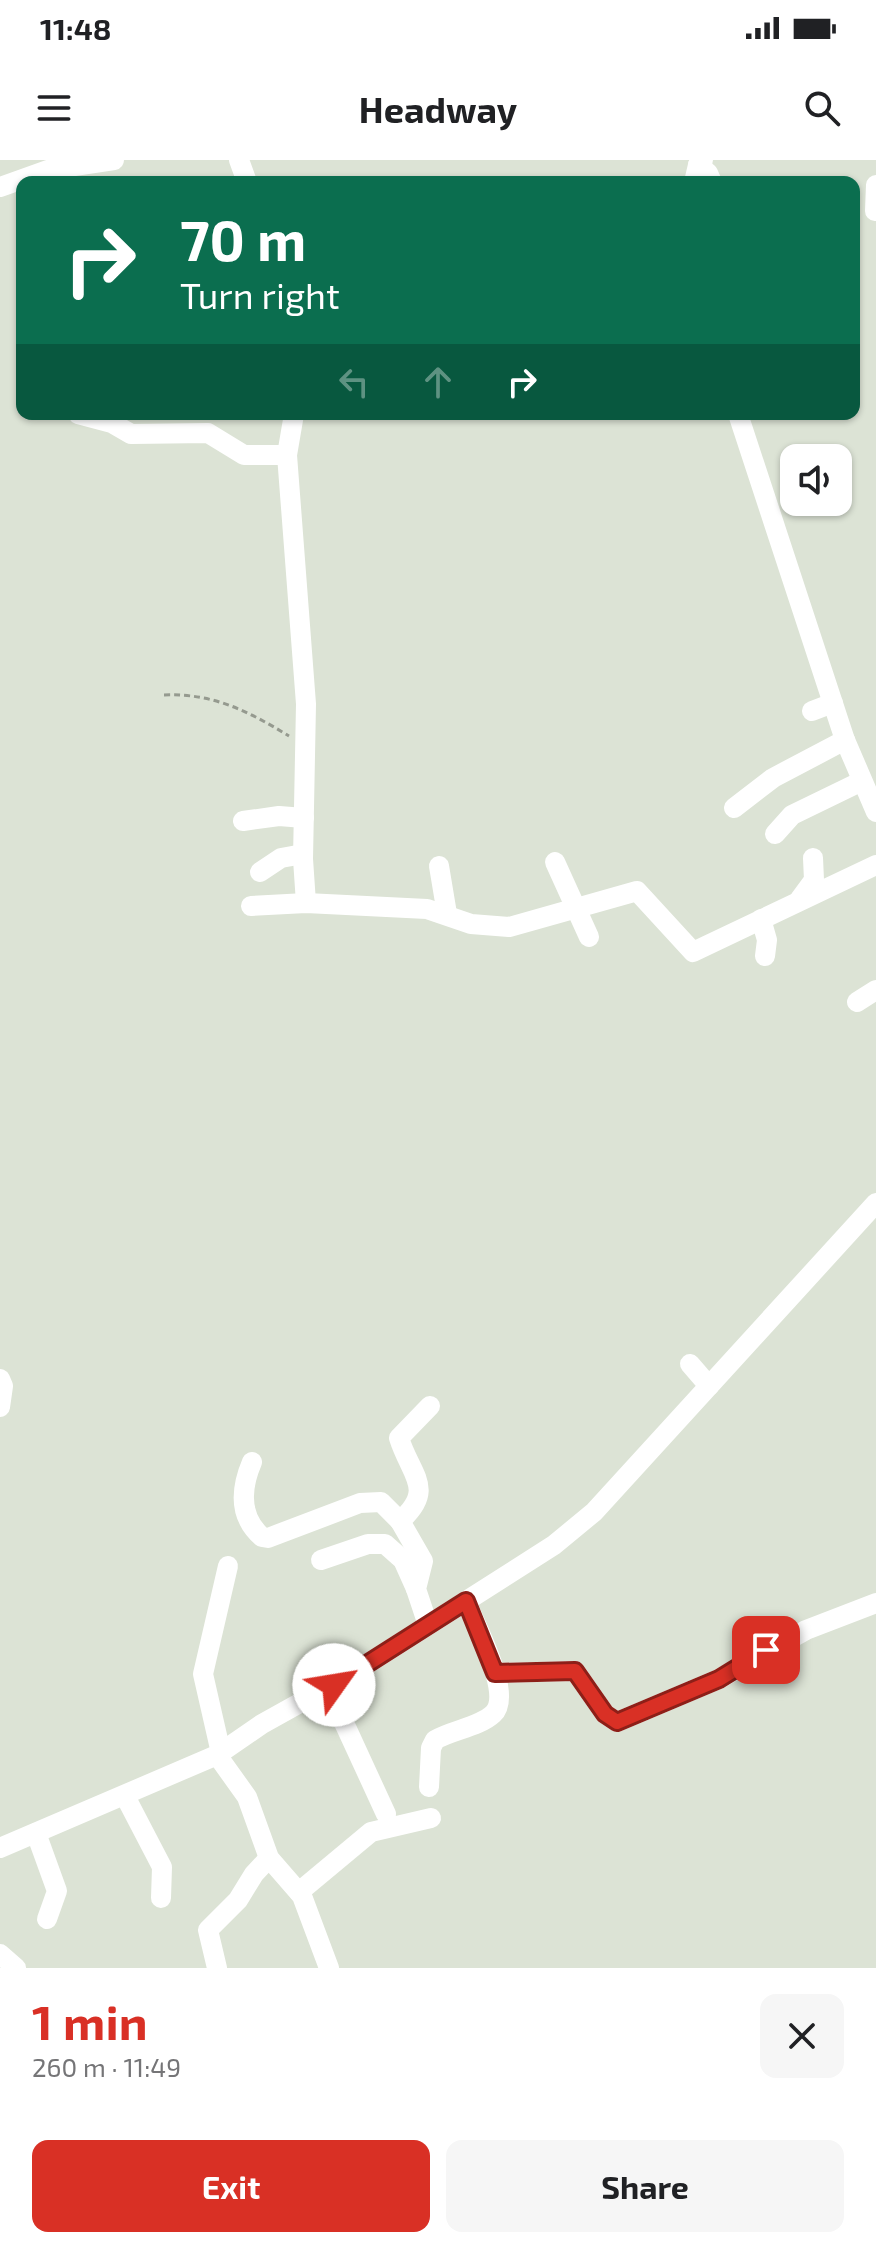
<!DOCTYPE html>
<html lang="en">
<head>
<meta charset="utf-8">
<style>
	:root { --surface:#fff; --page:#f6f6f6; --text:#202124; --muted:#757577; --accent:#d93025 }
	body { margin:0; font-family:"Exo 2",sans-serif; background:var(--page); color:var(--text); height:100vh; display:flex; flex-direction:column; font-size:30px; white-space:nowrap }
	* { box-sizing:border-box; margin:0 }
	p { font-size:26px; color:var(--muted) }
	.icon { flex:none; width:44px; height:44px; fill:none; stroke:currentColor; stroke-width:2; stroke-linecap:round; stroke-linejoin:round }
	.map { position:relative; height:1808px; overflow:hidden }
	.sheet { display:flex; flex-direction:column; background:var(--surface); flex:1 }
	.sheet>* { flex:none }
	.banner { position:absolute; left:16px; top:16px; width:844px; height:244px; border-radius:16px; box-shadow:0 2px 6px #0004; background:#0b6e4f; color:#fff; overflow:hidden }
	.controls { position:absolute; left:780px; top:284px; display:grid; gap:16px }
	.controls a { display:grid; place-items:center; width:72px; height:72px; border-radius:16px; background:var(--surface); box-shadow:0 2px 6px #0004; font-size:40px }
	.pin { position:absolute; display:grid; place-items:center; width:68px; height:68px; color:#fff; margin:-34px; border-radius:16px; box-shadow:0 4px 12px #0006 }
	.me { position:absolute; width:88px; margin:-44px; rotate:58deg; stroke-linejoin:round; filter:drop-shadow(0 0 6px #0008) }
	.turn { display:flex; align-items:center; gap:28px; height:168px; padding:0 32px; font-size:36px }
	.turn .icon { width:104px; height:104px; stroke-width:2.5 }
	.turn b { display:block; font-size:56px; line-height:68px }
	.lanes { display:flex; align-items:center; height:76px; padding:0 32px; background:#0003; justify-content:center; gap:40px; direction:ltr }
	.lanes .off { opacity:.35 }
	.round { display:grid; place-items:center; flex:none; width:84px; height:84px; border-radius:16px; background:var(--page) }
	.head { display:flex; align-items:center; justify-content:space-between; height:136px; padding:0 32px }
	h1 { font-size:48px; font-weight:700; line-height:60px; color:var(--accent) }
	.button { display:flex; gap:16px; margin-top:auto; padding:16px 32px }
	.button a { flex:1; height:92px; border-radius:16px; background:var(--accent); color:#fff; font-size:32px; font-weight:700; line-height:92px; text-align:center }
	.button a+a { background:var(--page); color:var(--text) }
	.status { display:flex; justify-content:space-between; align-items:center; height:56px; padding:0 40px; background:var(--surface); direction:ltr }
	.status svg { height:22px; fill:currentColor }
	header { display:flex; justify-content:space-between; align-items:center; height:104px; padding:0 32px; background:var(--surface); font-size:36px; font-weight:700 }
	.map>svg:first-child { display:block }
</style>
</head>
<body>
<div class="status"><b>11:48</b><svg viewBox="0 0 49 12"><path d="M0 12V9h3v3zM5 12V6h3v6zM10 12V3h3v9zM15 12V0h3v12zM26 1h20v11H26zM47 4h2v5h-2z"/></svg></div>
<header><svg class="icon" aria-label="menu" viewBox="0 0 24 24"><path d="M4 6h16M4 12h16M4 18h16"/></svg>Headway<svg class="icon" aria-label="search" viewBox="0 0 24 24"><circle cx="10" cy="10" r="6"/><path d="M15 15l6 6"/></svg></header>
<div class="map">
<svg width="876" height="1808" viewBox="0 0 876 1808">
	<rect width="100%" height="100%" fill="#dce3d5"/>
	<g fill="none" stroke-linecap="round" stroke-linejoin="round">
		<!-- path -->
		<path stroke="#959a8f" stroke-width="3" stroke-dasharray="6 4" stroke-linecap="butt" d="M 164,535 C 213,533 248,551 289,576"/>
		<!-- minor -->
		<g stroke="#fff" stroke-width="20">
			<path d="M 239,0 L 247,22"/>
			<path d="M 698,5 L 708,13 L 712,22"/>
			<path d="M 694,22 L 698,5 L 703,0"/>
			<path d="M 0,27 L 48,10 L 114,0"/>
			<path d="M 875,51 L 876,25"/>
			<path d="M 78,254 L 112,263 L 131,274 L 208,273 L 244,295 L 287,295"/>
			<path d="M 294,254 L 287,295 L 306,544 L 303,699 L 306,743"/>
			<path d="M 738,254 L 845,580 L 876,652"/>
			<path d="M 812,551 L 833,543"/>
			<path d="M 734,648 L 773,618 L 845,580"/>
			<path d="M 243,661 L 279,656 L 304,658"/>
			<path d="M 775,674 L 792,655 L 862,621"/>
			<path d="M 555,702 L 589,777"/>
			<path d="M 439,706 L 447,754"/>
			<path d="M 260,712 L 281,698 L 303,694"/>
			<path d="M 800,739 L 814,720 L 813,698"/>
			<path d="M 251,746 L 306,743 L 427,749 L 471,764 L 509,767 L 637,731 L 693,792 L 876,705"/>
			<path d="M 761,759 L 767,780 L 765,796"/>
			<path d="M 857,842 L 876,830"/>
			<path d="M 690,1204 L 709,1226"/>
			<path d="M 0,1219 L 3,1226 L 0,1247"/>
			<path d="M 252,1302 C 241,1328 238,1356 262,1377 L 268,1378 L 360,1343 L 381,1342 L 400,1361 L 423,1401 L 416,1429 L 428,1465"/>
			<path d="M 400,1361 C 436,1329 411,1316 399,1278 L 430,1246"/>
			<path d="M 321,1400 L 368,1384 L 385,1384 L 403,1400 L 416,1429"/>
			<path d="M 495,1513 L 575,1511 L 605,1554 L 617,1562 L 719,1519 L 806,1470 L 876,1443"/>
			<path d="M 328,1528 L 386,1654"/>
			<path d="M 221,1593 L 203,1514 L 228,1406"/>
			<path d="M 217,1595 L 247,1637 L 269,1698 L 302,1736 L 329,1808"/>
			<path d="M 429,1627 L 431,1588 L 435,1580 C 452,1570 479,1567 493,1554 C 514,1535 475,1465 466,1441"/>
			<path d="M 125,1636 L 162,1707 L 161,1738"/>
			<path d="M 36,1673 L 57,1731 L 47,1759"/>
			<path d="M 0,1688 L 217,1595 L 262,1564 L 350,1515 L 554,1385 L 594,1352 L 876,1043"/>
			<path d="M 299,1732 L 371,1672 L 431,1658"/>
			<path d="M 0,1794 L 16,1808"/>
			<path d="M 217,1808 L 208,1770 L 238,1740 L 254,1714 L 269,1698"/>
		</g>
	</g>
	<g fill="none" stroke-linecap="round" stroke-linejoin="round">
		<defs>
			<path id="route" d="M 334,1525 L 466,1441 L 495,1513 L 575,1511 L 605,1554 L 617,1562 L 719,1519 L 766,1490"/>
		</defs>
		<!-- route casing -->
		<use href="#route" stroke="#8d1f18" stroke-width="20"/>
		<!-- route -->
		<use href="#route" stroke="#d93025" stroke-width="14"/>
	</g>
</svg>
<div class="controls">
<a><svg class="icon" aria-label="sound" viewBox="0 0 24 24"><path d="M4 9h4l5-4v14l-5-4H4zM17 9q2 3 0 6"/></svg></a>
</div>
<div class="pin" style="left:766px;top:1490px;background:#d93025"><svg class="icon" aria-label="arrive" viewBox="0 0 24 24"><path d="M6 21V4h12l-3 4 3 4H6"/></svg></div>
<svg class="me" style="left:334px;top:1525px" viewBox="-20 -20 40 40"><circle r="19" fill="#fff"/><path d="M0-13L10 11 0 6-10 11z" fill="#d93025"/></svg>
<div class="banner">
<div class="turn"><svg class="icon" aria-label="right" viewBox="0 0 24 24"><path d="M7 20v-9h11M14 6l5 5-5 5"/></svg><div><b>70 m</b>Turn right</div></div>
<div class="lanes"><svg class="icon off" aria-label="left" viewBox="0 0 24 24"><path d="M17 20v-9H6M10 6l-5 5 5 5"/></svg><svg class="icon off" aria-label="ahead" viewBox="0 0 24 24"><path d="M12 20V5M6 11l6-6 6 6"/></svg><svg class="icon" aria-label="right" viewBox="0 0 24 24"><path d="M7 20v-9h11M14 6l5 5-5 5"/></svg></div>
</div>
</div>
<section class="sheet">
<div class="head"><div><h1>1 min</h1><p>260 m · 11:49</p></div><a class="round"><svg class="icon" aria-label="close" viewBox="0 0 24 24"><path d="M6 6l12 12M18 6L6 18"/></svg></a></div>
<div class="button"><a>Exit</a><a>Share</a></div>
</section>
</body>
</html>
